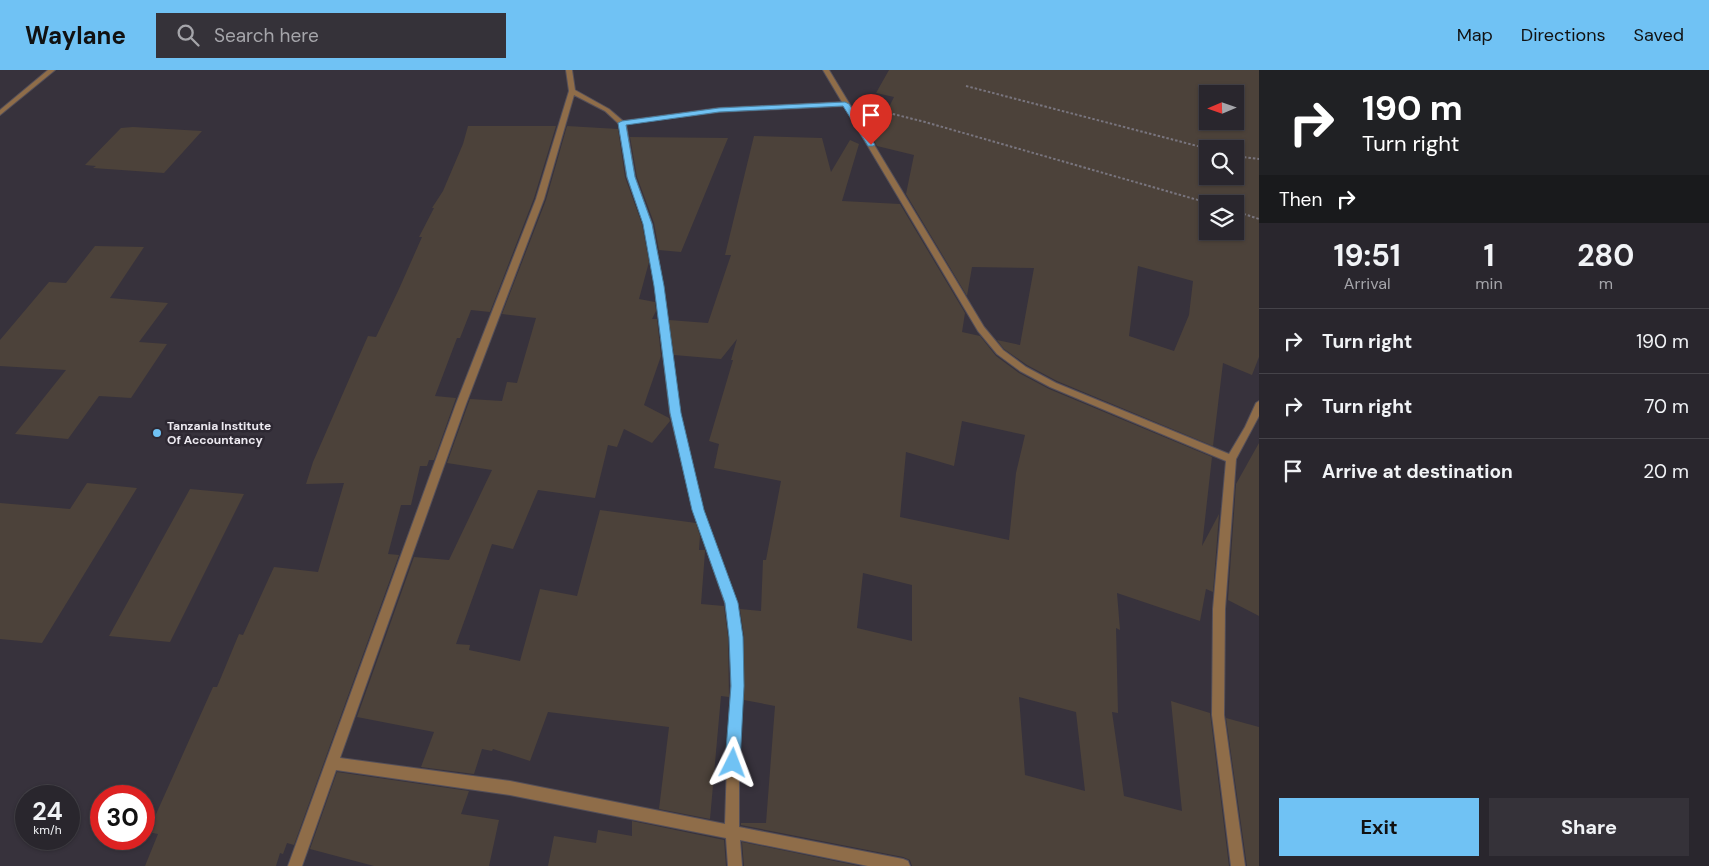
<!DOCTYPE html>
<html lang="en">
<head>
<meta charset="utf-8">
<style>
	:root { --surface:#29262d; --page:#353239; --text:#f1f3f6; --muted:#a5a5aa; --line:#454349; --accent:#70c2f4 }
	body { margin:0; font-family:"DM Sans",sans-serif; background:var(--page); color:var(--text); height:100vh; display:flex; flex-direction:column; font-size:19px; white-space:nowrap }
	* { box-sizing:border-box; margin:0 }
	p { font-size:16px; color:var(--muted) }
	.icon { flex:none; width:28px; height:28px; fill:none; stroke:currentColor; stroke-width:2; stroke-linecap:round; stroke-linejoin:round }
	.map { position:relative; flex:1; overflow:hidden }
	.details { display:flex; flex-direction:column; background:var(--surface); width:450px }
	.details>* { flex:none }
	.banner { background:#202124; color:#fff; overflow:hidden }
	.needle { width:32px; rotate:268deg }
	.buttons { position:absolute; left:1199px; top:15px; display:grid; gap:10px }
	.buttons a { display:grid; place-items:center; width:45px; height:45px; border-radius:0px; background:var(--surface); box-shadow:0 1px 4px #0004,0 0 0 1px var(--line); font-size:25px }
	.speed { position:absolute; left:15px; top:715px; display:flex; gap:10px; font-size:25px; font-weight:700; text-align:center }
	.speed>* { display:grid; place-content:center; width:65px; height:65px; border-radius:50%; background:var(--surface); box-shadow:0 1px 4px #0004,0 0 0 1px var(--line); line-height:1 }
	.speed small { font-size:12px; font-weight:400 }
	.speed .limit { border:8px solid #d22; background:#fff; color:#111 }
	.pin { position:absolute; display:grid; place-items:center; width:42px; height:42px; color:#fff; margin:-51px -21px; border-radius:50% 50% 50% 0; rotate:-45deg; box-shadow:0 0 5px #0007 }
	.pin .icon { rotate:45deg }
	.me { position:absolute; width:55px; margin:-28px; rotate:3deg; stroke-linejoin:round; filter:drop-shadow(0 0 4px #0008) }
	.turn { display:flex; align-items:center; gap:18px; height:105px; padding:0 20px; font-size:22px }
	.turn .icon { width:65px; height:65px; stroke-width:2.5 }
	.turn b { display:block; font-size:35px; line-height:42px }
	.then { display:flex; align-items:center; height:48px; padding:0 20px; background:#0003; gap:10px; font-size:19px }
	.eta { display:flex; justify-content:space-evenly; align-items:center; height:85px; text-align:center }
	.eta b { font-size:30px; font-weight:700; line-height:35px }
	.button { display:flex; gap:10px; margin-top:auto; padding:10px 20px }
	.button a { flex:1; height:58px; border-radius:0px; background:var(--accent); color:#111; font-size:20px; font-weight:700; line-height:58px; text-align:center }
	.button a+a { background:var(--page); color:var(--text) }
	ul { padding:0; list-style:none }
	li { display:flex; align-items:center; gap:15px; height:65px; padding:0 20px; border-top:1px solid var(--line) }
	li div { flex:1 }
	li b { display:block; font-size:19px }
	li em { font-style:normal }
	header { display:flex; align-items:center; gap:30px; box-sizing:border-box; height:70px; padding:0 25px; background:var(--accent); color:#111 }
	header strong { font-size:24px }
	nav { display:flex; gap:28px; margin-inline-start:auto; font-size:18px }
	.search { width:350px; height:45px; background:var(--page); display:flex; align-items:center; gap:12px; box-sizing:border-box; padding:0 18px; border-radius:0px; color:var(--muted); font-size:19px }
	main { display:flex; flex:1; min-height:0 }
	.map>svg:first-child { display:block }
</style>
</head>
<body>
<header>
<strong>Waylane</strong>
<div class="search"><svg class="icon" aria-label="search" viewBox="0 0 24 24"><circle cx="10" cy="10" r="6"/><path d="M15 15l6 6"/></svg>Search here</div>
<nav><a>Map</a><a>Directions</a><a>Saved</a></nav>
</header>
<main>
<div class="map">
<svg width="1259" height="796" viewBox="0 0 1259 796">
	<rect width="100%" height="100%" fill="#37323c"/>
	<!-- building -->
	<g fill="#4c423a" fill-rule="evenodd">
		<path d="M 889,0 L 1259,0 L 1259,287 L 1252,305 L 1223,293 L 1213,376 L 1057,311 L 1027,295 L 1004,279 L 997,270 L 1020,275 L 1034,198 L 972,197 L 967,226 L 906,124 L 914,85 L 877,76 L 873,69 L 894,27 L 876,23 ZM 1208,24 L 1235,24 L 1235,51 L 1208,51 ZM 1208,79 L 1235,79 L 1235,106 L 1208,106 ZM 1208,134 L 1235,134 L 1235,161 L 1208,161 ZM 1138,196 L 1193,211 L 1189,245 L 1174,281 L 1129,266 Z"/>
		<path d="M 468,56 L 556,56 L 534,128 L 490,242 L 471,240 L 460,268 L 457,268 L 435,326 L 456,328 L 434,390 L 429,390 L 427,396 L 420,396 L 411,435 L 401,435 L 388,484 L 399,485 L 294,775 L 287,773 L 283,784 L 280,783 L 276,796 L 145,796 L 158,764 L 148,762 L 213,617 L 217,617 L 239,564 L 243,565 L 274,497 L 318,502 L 344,413 L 306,414 L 313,392 L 368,266 L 376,267 L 399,219 L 422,167 L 419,167 L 434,138 L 432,138 L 443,121 L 463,74 Z"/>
		<path d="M 567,56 L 618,59 L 625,107 L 642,154 L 649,192 L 639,229 L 655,232 L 656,241 L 652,249 L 657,249 L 661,286 L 644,335 L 669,348 L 670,351 L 652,373 L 624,359 L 617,377 L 608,375 L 595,428 L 538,420 L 513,479 L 492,474 L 456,574 L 470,575 L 469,580 L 520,591 L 540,519 L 577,526 L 600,440 L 696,453 L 700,466 L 699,480 L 705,480 L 705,482 L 701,534 L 724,536 L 728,567 L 729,627 L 721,626 L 710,749 L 659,739 L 669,657 L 548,642 L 530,691 L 493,679 L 492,681 L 482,679 L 474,704 L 421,697 L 434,662 L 357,647 L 414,487 L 449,490 L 492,400 L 447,393 L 470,329 L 502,331 L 507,312 L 517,313 L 536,248 L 502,244 L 546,130 Z"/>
		<path d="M 133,57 L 202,61 L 164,103 L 93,98 L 96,96 L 85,95 L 121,58 Z"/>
		<path d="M 754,66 L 822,68 L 831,102 L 850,70 L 859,74 L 842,131 L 900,134 L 965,243 L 962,262 L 980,266 L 996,286 L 1019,303 L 1049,319 L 1212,387 L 1202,476 L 1219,444 L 1213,522 L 1206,519 L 1200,551 L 1117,523 L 1120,560 L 1116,558 L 1118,643 L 1112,642 L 1124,726 L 1182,741 L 1171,631 L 1210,643 L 1229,796 L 912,796 L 910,790 L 903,787 L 741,755 L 741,753 L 766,753 L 775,636 L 744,630 L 744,567 L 740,539 L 761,541 L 763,490 L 766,490 L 781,411 L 714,398 L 719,374 L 709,371 L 733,290 L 731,290 L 737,269 L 721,289 L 674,285 L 669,250 L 708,253 L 731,185 L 725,185 ZM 962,351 L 1025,365 L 1016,403 L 1009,470 L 900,447 L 906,382 L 954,396 ZM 863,503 L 912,515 L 912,571 L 857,558 ZM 1019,627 L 1076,642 L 1085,721 L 1025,705 Z"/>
		<path d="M 630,67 L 728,68 L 681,182 L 659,180 L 654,153 L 637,107 Z"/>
		<path d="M 95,176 L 144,177 L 110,228 L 168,233 L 139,272 L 167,274 L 131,328 L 99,326 L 68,369 L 15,364 L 66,300 L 0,296 L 0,270 L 49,212 L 66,213 Z"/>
		<path d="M 1259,373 L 1259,546 L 1228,530 L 1236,414 Z"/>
		<path d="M 87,413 L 137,418 L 42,573 L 0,569 L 0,433 L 70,439 Z"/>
		<path d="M 190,419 L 244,424 L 170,572 L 109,566 Z"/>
		<path d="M 1226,648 L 1259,657 L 1259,796 L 1247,796 Z"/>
		<path d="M 337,702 L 469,721 L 461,744 L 499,750 L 489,796 L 374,796 L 310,779 Z"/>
		<path d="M 632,751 L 724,770 L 726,796 L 548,796 L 554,766 L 596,773 L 598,760 L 632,766 Z"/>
		<path d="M 742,772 L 859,796 L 744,796 Z"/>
	</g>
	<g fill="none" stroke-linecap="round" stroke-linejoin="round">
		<defs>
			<path id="service" d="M 48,0 L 55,0 L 0,45 L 0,40 Z"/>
			<path id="minor" d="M 566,0 L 572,0 L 575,20 L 609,39 L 623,51 L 719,38 L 842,32 L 823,0 L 829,0 L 984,257 L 1003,280 L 1026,297 L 1056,313 L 1229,384 L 1245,357 L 1256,333 L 1259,331 L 1259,346 L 1236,389 L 1225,539 L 1224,645 L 1245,796 L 1231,796 L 1212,645 L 1213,539 L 1226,391 L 1050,317 L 1020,301 L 997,284 L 978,261 L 844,36 L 719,42 L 626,54 L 635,107 L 652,154 L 663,216 L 680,343 L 703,440 L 737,533 L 742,567 L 743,616 L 739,693 L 739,757 L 903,789 L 908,791 L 910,796 L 868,796 L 740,770 L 742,796 L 728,796 L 726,768 L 510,725 L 336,700 L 302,796 L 288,796 L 456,334 L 536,129 L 569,21 ZM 574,25 L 605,41 L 619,54 L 627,107 L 644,154 L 655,216 L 670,343 L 693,440 L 725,533 L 730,567 L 731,616 L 727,693 L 725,754 L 510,711 L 340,688 L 466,334 L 544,129 Z"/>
		</defs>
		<!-- service casing -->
		<use href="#service" stroke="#544f59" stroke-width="2"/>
		<!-- minor casing -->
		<use href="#minor" stroke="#544f59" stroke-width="2"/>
		<!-- path -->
		<g stroke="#79757e" stroke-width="2" stroke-dasharray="2.5 2" stroke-linecap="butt">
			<path d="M 966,16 L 1209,79"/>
			<path d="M 875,42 L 885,42 L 925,52 L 1212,134"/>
			<path d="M 1235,86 L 1259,89"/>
			<path d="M 1235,141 L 1259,149"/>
		</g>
		<!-- service -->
		<use href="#service" fill="#8f6d49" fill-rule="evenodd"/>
		<!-- minor -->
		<use href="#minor" fill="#8f6d49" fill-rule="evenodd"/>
	</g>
	<!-- route -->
	<path fill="#70c2f4" stroke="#497e9f" d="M 845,32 L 849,34 L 875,75 L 873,76 L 868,76 L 843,36 L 719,42 L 626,55 L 635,107 L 652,154 L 664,216 L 681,343 L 704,440 L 738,533 L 743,567 L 744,616 L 740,693 L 738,698 L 733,700 L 728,698 L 725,693 L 731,616 L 729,567 L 725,533 L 692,440 L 670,343 L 654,216 L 643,154 L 627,107 L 618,53 L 622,51 L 719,38 Z"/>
	<!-- markers -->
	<circle fill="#70c2f4" stroke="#2d2832" stroke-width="2" cx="157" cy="363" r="5"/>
	<g text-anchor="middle" stroke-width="5" stroke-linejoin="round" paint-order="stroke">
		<!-- poi labels -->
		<g font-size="12" font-weight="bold" fill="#ece9f0" stroke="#2d2832" text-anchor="start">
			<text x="167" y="360">Tanzania Institute<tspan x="167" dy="14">Of Accountancy</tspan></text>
		</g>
	</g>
</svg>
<div class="buttons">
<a><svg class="needle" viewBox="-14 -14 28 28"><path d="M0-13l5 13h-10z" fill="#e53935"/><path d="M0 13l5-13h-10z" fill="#a5a5aa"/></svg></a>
<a><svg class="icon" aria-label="search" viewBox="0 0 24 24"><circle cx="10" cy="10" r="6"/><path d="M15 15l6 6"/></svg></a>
<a><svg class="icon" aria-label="layers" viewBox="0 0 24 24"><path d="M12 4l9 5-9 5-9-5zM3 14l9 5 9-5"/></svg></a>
</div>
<div class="speed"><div>24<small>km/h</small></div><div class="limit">30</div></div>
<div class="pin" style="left:871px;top:75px;background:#d93025"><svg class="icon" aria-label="arrive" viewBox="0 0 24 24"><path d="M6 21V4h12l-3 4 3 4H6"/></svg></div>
<svg class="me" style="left:733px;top:693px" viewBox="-20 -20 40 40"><path d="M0-17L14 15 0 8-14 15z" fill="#70c2f4" stroke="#fff" stroke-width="4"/></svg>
</div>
<section class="details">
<div class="banner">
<div class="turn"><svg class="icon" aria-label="right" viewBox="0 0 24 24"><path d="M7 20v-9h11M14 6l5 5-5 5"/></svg><div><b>190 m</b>Turn right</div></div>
<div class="then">Then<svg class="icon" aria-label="right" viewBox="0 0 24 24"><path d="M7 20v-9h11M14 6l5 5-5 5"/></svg></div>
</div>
<div class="eta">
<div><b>19:51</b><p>Arrival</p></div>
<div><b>1</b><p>min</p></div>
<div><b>280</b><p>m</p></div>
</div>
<ul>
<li><svg class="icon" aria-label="right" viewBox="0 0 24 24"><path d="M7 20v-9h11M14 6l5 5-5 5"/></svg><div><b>Turn right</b></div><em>190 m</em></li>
<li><svg class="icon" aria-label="right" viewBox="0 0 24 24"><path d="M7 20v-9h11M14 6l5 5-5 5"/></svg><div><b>Turn right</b></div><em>70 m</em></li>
<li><svg class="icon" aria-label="arrive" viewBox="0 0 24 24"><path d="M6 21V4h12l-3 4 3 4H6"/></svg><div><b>Arrive at destination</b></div><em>20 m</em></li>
</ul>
<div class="button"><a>Exit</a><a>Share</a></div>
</section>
</main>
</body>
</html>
